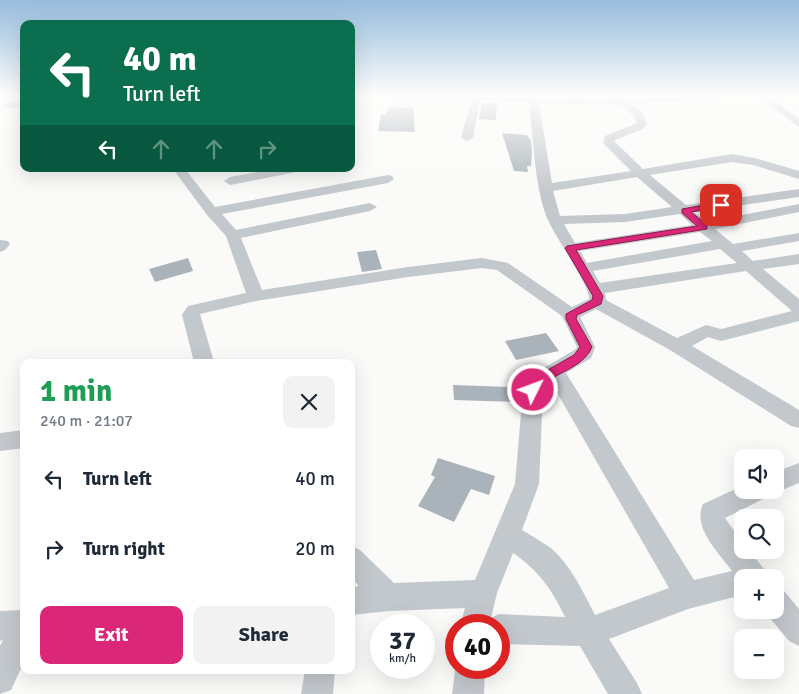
<!DOCTYPE html>
<html lang="en">
<head>
<meta charset="utf-8">
<style>
	:root { --surface:#fff; --page:#f2f2f3; --text:#1f2937; --muted:#747a83; --accent:#db2777 }
	body { margin:0; font-family:Signika,sans-serif; background:var(--page); color:var(--text); height:100vh; display:flex; flex-direction:column; font-size:19px; white-space:nowrap }
	* { box-sizing:border-box; margin:0 }
	p { font-size:16px; color:var(--muted) }
	.icon { flex:none; width:28px; height:28px; fill:none; stroke:currentColor; stroke-width:2; stroke-linecap:round; stroke-linejoin:round }
	.map { position:relative; flex:1; overflow:hidden }
	.panel { position:absolute; left:20px; top:359px; width:335px; height:315px; display:flex; flex-direction:column; background:var(--surface); border-radius:10px; box-shadow:0 5px 20px #0002 }
	.panel>* { flex:none }
	.banner { position:absolute; left:20px; top:20px; width:335px; height:152px; border-radius:10px; box-shadow:0 5px 20px #0002; background:#0b6e4f; color:#fff; overflow:hidden }
	.tools { position:absolute; left:734px; top:449px; display:grid; gap:10px }
	.tools a { display:grid; place-items:center; width:50px; height:50px; border-radius:10px; background:var(--surface); box-shadow:0 5px 20px #0002; font-size:25px }
	.speed { position:absolute; left:370px; top:614px; display:flex; gap:10px; font-size:25px; font-weight:700; text-align:center }
	.speed>* { display:grid; place-content:center; width:65px; height:65px; border-radius:50%; background:var(--surface); box-shadow:0 5px 20px #0002; line-height:1 }
	.speed small { font-size:12px; font-weight:400 }
	.speed .limit { border:8px solid #d22; background:#fff; color:#111 }
	.pin { position:absolute; display:grid; place-items:center; width:42px; height:42px; color:#fff; margin:-21px; border-radius:10px; box-shadow:0 2px 8px #0006 }
	.me { position:absolute; width:55px; margin:-28px; rotate:48deg; stroke-linejoin:round; filter:drop-shadow(0 0 4px #0008) }
	.turn { display:flex; align-items:center; gap:18px; height:105px; padding:0 20px; font-size:22px }
	.turn .icon { width:65px; height:65px; stroke-width:2.5 }
	.turn b { display:block; font-size:35px; line-height:42px }
	.lanes { display:flex; align-items:center; height:48px; padding:0 20px; background:#0003; justify-content:center; gap:25px; direction:ltr }
	.lanes .off { opacity:.35 }
	.round { display:grid; place-items:center; flex:none; width:52px; height:52px; border-radius:10px; background:var(--page) }
	.summary { display:flex; align-items:center; justify-content:space-between; height:85px; padding:0 20px }
	h1 { font-size:30px; font-weight:800; line-height:38px; color:#1e9e55 }
	.action { display:flex; gap:10px; margin-top:auto; padding:10px 20px }
	.action a { flex:1; height:58px; border-radius:10px; background:var(--accent); color:#fff; font-size:20px; font-weight:800; line-height:58px; text-align:center }
	.action a+a { background:var(--page); color:var(--text) }
	ul { padding:0; list-style:none }
	li { display:flex; align-items:center; gap:15px; height:70px; padding:0 20px }
	li div { flex:1 }
	li b { display:block; font-size:19px }
	li em { font-style:normal }
	.map>svg:first-child { display:block }
</style>
</head>
<body>
<div class="map">
<svg width="799" height="694" viewBox="0 0 799 694">
	<rect width="100%" height="100%" fill="#fafaf8"/>
	<!-- building -->
	<g fill="#aab3b9">
		<path d="M 482,103 L 497,103 L 496,120 L 479,119 Z"/>
		<path d="M 389,107 L 413,108 L 415,132 L 378,131 L 381,114 L 385,115 Z"/>
		<path d="M 502,133 L 527,135 L 531,141 L 532,154 L 531,166 L 527,166 L 528,172 L 514,171 Z"/>
		<path d="M 376,250 L 382,269 L 362,272 L 357,252 Z"/>
		<path d="M 188,258 L 193,271 L 155,282 L 149,269 Z"/>
		<path d="M 546,333 L 559,351 L 516,360 L 505,341 Z"/>
		<path d="M 453,385 L 511,387 L 514,402 L 454,400 Z"/>
		<path d="M 438,458 L 495,476 L 489,495 L 471,489 L 454,522 L 418,506 L 435,477 L 431,475 Z"/>
	</g>
	<g fill="none" stroke-linecap="round" stroke-linejoin="round">
		<!-- minor -->
		<g fill="#c3c8cc" fill-rule="evenodd">
			<path d="M 393,96 L 613,99 L 611,96 L 622,96 L 625,99 L 723,96 L 719,99 L 632,104 L 642,112 L 647,124 L 643,129 L 615,140 L 615,142 L 643,169 L 732,154 L 755,158 L 799,171 L 799,179 L 753,165 L 732,162 L 650,175 L 686,205 L 799,189 L 799,197 L 694,212 L 706,222 L 799,204 L 799,212 L 715,229 L 733,244 L 799,233 L 799,241 L 742,251 L 753,261 L 799,254 L 799,264 L 763,269 L 799,299 L 799,321 L 721,341 L 708,337 L 692,346 L 799,410 L 799,428 L 791,426 L 670,350 L 596,309 L 580,317 L 595,347 L 591,358 L 566,373 L 694,580 L 732,571 C 719,553 692,528 703,504 L 742,486 L 742,490 L 775,490 L 775,472 L 799,463 L 799,483 L 775,493 L 770,491 L 767,497 L 725,518 L 742,542 L 742,550 L 749,550 L 764,569 L 767,578 L 742,578 L 742,595 L 688,609 L 609,639 L 637,683 L 642,694 L 608,694 L 580,646 L 499,644 L 499,625 L 460,625 L 465,608 L 389,611 L 351,615 L 351,587 L 359,586 L 351,578 L 351,546 L 360,550 L 394,583 L 475,580 L 515,484 L 523,390 L 534,374 L 576,349 L 577,347 L 562,316 L 497,270 L 482,268 L 408,277 L 256,301 L 200,314 L 214,362 L 194,362 L 182,315 L 188,306 L 246,293 L 226,236 L 207,215 L 173,169 L 185,169 L 215,207 L 388,175 L 392,176 L 394,179 L 388,183 L 222,214 L 236,230 L 370,203 L 377,207 L 370,211 L 241,238 L 262,290 L 408,267 L 482,258 L 508,263 L 572,307 L 589,299 C 590,286 556,238 549,222 C 535,194 533,136 529,102 L 480,101 L 473,138 L 467,141 L 461,138 L 471,101 L 397,99 ZM 539,103 L 620,105 L 633,115 L 637,123 L 605,136 L 603,143 L 631,171 L 552,183 ZM 637,177 L 672,207 L 625,214 L 560,216 L 553,191 ZM 680,214 L 692,225 L 575,243 L 564,224 L 625,222 ZM 700,232 L 712,241 L 587,263 L 580,251 ZM 720,249 L 737,263 L 600,283 L 593,271 ZM 746,271 L 792,311 L 721,329 L 706,325 L 677,338 L 606,300 L 605,293 ZM 551,382 L 669,588 L 595,615 C 583,592 572,567 552,549 C 543,542 532,536 522,530 L 539,484 L 543,391 ZM 513,553 C 539,571 551,588 565,617 L 499,614 L 491,618 L 497,593 Z"/>
			<path d="M 758,96 L 769,96 L 799,119 L 799,127 Z"/>
			<path d="M 24,101 L 24,107 L 6,108 L 1,105 L 6,102 Z"/>
			<path d="M 274,169 L 298,169 L 292,173 L 230,185 L 224,181 L 230,177 Z"/>
			<path d="M 0,240 L 8,241 L 10,244 L 5,250 L 0,252 Z"/>
			<path d="M 24,430 L 24,448 L 0,451 L 0,433 Z"/>
			<path d="M 775,588 L 785,592 L 799,609 L 799,646 L 789,641 L 765,612 L 764,610 L 775,610 Z"/>
			<path d="M 24,610 L 24,662 L 11,690 L 0,694 L 0,646 L 3,640 L 0,641 L 0,611 Z"/>
			<path d="M 456,664 L 456,668 L 485,668 L 484,694 L 452,694 Z"/>
			<path d="M 305,670 L 335,670 L 333,694 L 301,694 Z"/>
		</g>
	</g>
	<!-- sky -->
	<linearGradient id="sky" x2="0" y2="1"><stop stop-color="#96bcdc"/><stop offset="0.49" stop-color="#fdfdfc"/><stop offset="1" stop-color="#fdfdfc" stop-opacity="0"/></linearGradient>
	<rect width="799" height="194" fill="url(#sky)"/>
	<!-- route -->
	<path fill="#db2777" stroke="#8e194d" d="M 721,202 L 725,205 L 724,207 L 691,212 L 707,225 L 707,229 L 576,250 L 603,296 L 601,304 L 577,315 L 576,319 L 592,347 C 585,365 562,371 548,381 C 543,384 540,389 537,393 L 528,393 L 526,390 L 537,376 L 574,355 L 580,347 L 566,319 L 566,314 L 592,300 L 593,296 L 565,248 L 567,246 L 697,226 L 682,213 L 682,209 Z"/>
</svg>
<div class="tools">
<a><svg class="icon" aria-label="sound" viewBox="0 0 24 24"><path d="M4 9h4l5-4v14l-5-4H4zM17 9q2 3 0 6"/></svg></a>
<a><svg class="icon" aria-label="search" viewBox="0 0 24 24"><circle cx="10" cy="10" r="6"/><path d="M15 15l6 6"/></svg></a>
<a>+</a>
<a>−</a>
</div>
<div class="speed"><div>37<small>km/h</small></div><div class="limit">40</div></div>
<div class="pin" style="left:721px;top:205px;background:#d93025"><svg class="icon" aria-label="arrive" viewBox="0 0 24 24"><path d="M6 21V4h12l-3 4 3 4H6"/></svg></div>
<svg class="me" style="left:533px;top:390px" viewBox="-20 -20 40 40"><circle r="17" fill="#db2777" stroke="#fff" stroke-width="3"/><path d="M0-11L8 9 0 5-8 9z" fill="#fff"/></svg>
<div class="banner">
<div class="turn"><svg class="icon" aria-label="left" viewBox="0 0 24 24"><path d="M17 20v-9H6M10 6l-5 5 5 5"/></svg><div><b>40 m</b>Turn left</div></div>
<div class="lanes"><svg class="icon" aria-label="left" viewBox="0 0 24 24"><path d="M17 20v-9H6M10 6l-5 5 5 5"/></svg><svg class="icon off" aria-label="ahead" viewBox="0 0 24 24"><path d="M12 20V5M6 11l6-6 6 6"/></svg><svg class="icon off" aria-label="ahead" viewBox="0 0 24 24"><path d="M12 20V5M6 11l6-6 6 6"/></svg><svg class="icon off" aria-label="right" viewBox="0 0 24 24"><path d="M7 20v-9h11M14 6l5 5-5 5"/></svg></div>
</div>
<section class="panel">
<div class="summary"><div><h1>1 min</h1><p>240 m · 21:07</p></div><a class="round"><svg class="icon" aria-label="close" viewBox="0 0 24 24"><path d="M6 6l12 12M18 6L6 18"/></svg></a></div>
<ul>
<li><svg class="icon" aria-label="left" viewBox="0 0 24 24"><path d="M17 20v-9H6M10 6l-5 5 5 5"/></svg><div><b>Turn left</b></div><em>40 m</em></li>
<li><svg class="icon" aria-label="right" viewBox="0 0 24 24"><path d="M7 20v-9h11M14 6l5 5-5 5"/></svg><div><b>Turn right</b></div><em>20 m</em></li>
</ul>
<div class="action"><a>Exit</a><a>Share</a></div>
</section>
</div>
</body>
</html>
